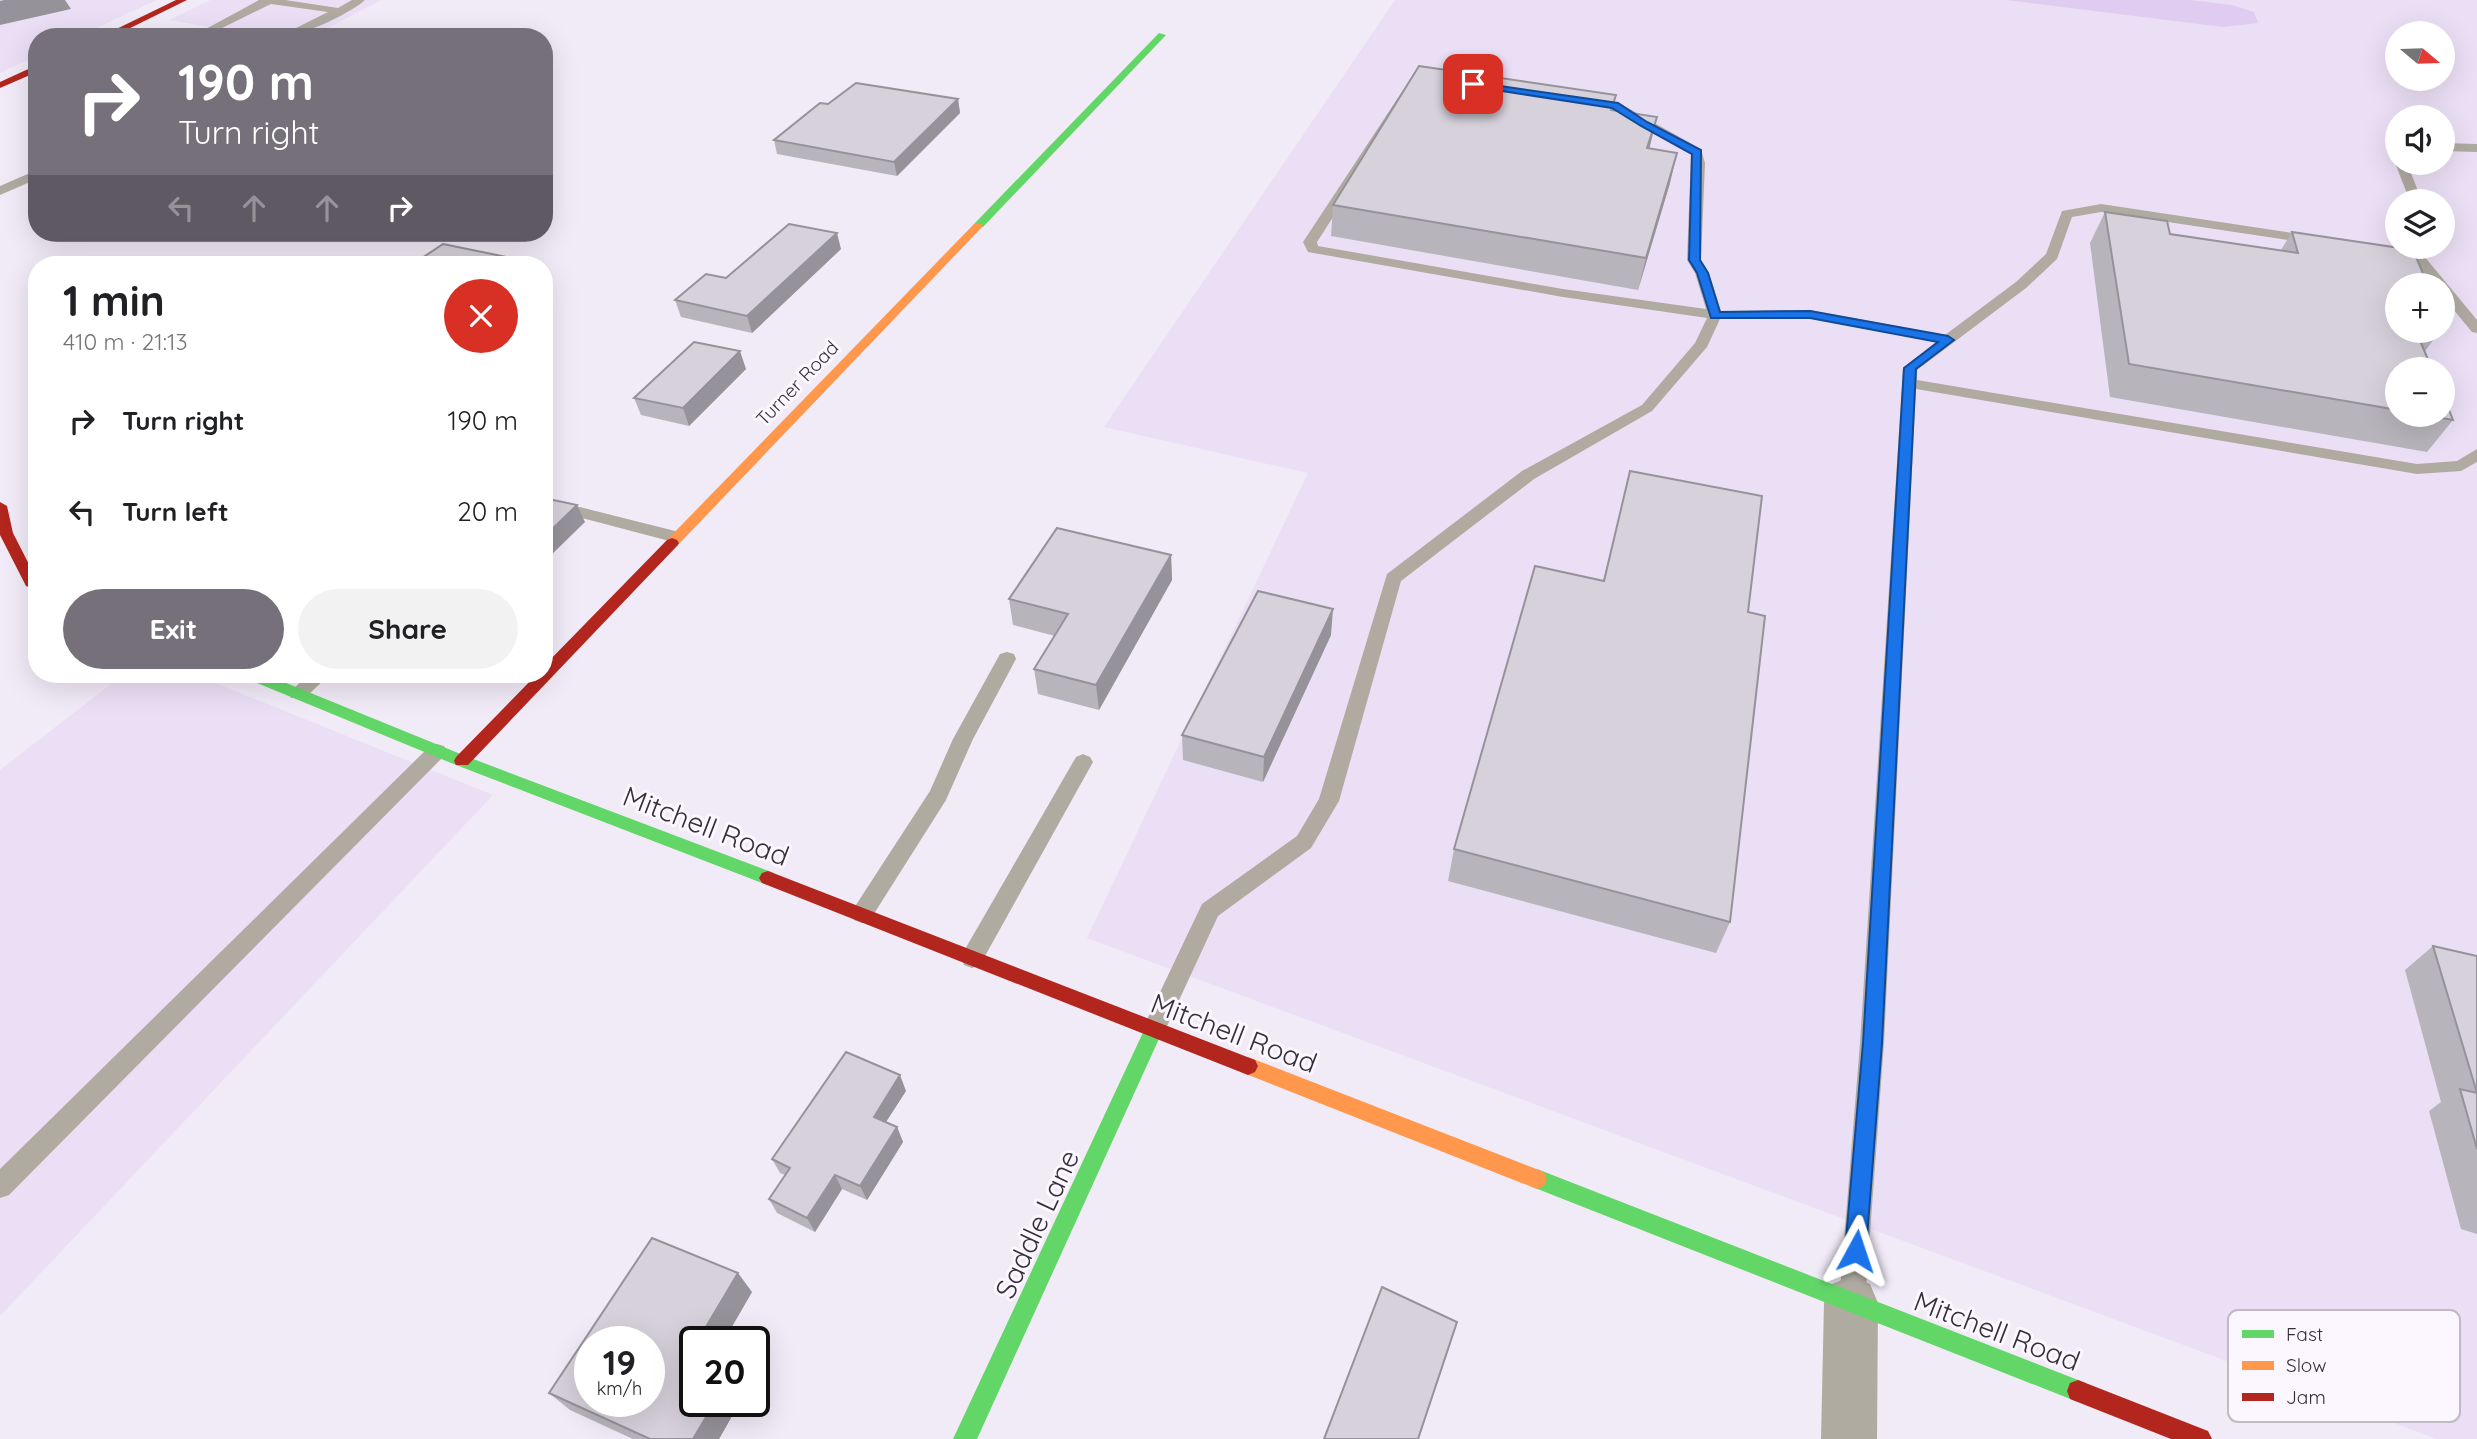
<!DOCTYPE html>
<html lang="en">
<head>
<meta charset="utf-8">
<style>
	:root { --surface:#fff; --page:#f2f2f2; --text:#202124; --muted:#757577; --accent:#76707b }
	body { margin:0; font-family:Quicksand,sans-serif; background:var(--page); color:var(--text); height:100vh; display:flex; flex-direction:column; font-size:26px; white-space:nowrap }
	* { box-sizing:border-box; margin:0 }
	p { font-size:23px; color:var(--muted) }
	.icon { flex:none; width:38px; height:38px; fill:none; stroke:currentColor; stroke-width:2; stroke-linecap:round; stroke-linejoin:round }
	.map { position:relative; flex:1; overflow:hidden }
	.sheet { position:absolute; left:28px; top:256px; width:525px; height:427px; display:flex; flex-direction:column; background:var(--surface); border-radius:28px; box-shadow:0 7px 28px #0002 }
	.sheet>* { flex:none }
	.banner { position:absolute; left:28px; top:28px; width:525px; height:214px; border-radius:28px; box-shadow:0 7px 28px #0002; background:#76707b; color:#fff; overflow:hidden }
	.needle { width:46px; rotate:109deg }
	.controls { position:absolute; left:2385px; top:21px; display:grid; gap:14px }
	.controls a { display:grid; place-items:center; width:70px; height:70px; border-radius:50%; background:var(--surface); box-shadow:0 7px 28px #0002; font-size:35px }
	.speed { position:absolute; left:574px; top:1326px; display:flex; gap:14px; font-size:35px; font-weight:700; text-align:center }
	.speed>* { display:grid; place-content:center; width:91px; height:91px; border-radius:50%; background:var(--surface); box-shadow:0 7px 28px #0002; line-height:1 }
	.speed small { font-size:18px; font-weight:400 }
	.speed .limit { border:4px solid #111; border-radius:10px; background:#fff; color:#111 }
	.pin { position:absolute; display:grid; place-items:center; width:60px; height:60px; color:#fff; margin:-30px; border-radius:14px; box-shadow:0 4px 10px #0006 }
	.me { position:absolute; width:77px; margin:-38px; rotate:5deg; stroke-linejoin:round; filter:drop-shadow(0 0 5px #0008) }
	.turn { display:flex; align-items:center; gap:24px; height:147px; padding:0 35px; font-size:32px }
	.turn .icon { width:91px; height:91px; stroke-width:2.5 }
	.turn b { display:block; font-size:49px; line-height:60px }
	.lanes { display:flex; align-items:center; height:66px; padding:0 35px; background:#0003; justify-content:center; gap:35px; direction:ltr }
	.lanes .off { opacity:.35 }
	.round { display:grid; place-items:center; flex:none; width:74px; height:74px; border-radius:37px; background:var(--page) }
	.head { display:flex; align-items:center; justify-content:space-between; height:119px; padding:0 35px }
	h1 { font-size:42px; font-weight:700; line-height:52px }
	.primary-button { display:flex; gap:14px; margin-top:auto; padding:14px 35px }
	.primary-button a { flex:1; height:80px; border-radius:42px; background:var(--accent); color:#fff; font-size:28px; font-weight:700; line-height:80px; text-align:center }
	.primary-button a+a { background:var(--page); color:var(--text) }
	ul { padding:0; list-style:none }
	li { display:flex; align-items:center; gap:21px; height:91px; padding:0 35px }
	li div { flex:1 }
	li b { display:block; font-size:26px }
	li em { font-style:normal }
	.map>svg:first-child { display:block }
</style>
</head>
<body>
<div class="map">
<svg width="2477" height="1439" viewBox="0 0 2477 1439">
	<rect width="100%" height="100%" fill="#f1eaf7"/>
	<!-- built -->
	<g fill="#ebdff5" fill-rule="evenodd">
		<path d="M 0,0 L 157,0 L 77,37 L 37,37 L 37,56 L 0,73 Z"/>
		<path d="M 211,0 L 381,0 L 311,37 L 265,37 L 169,20 Z"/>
		<path d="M 1395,0 L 2477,0 L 2477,1439 L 2437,1439 L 1087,938 L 1308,473 L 1104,427 ZM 2398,33 L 2443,33 L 2443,79 L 2398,79 ZM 2398,117 L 2443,117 L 2443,163 L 2398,163 ZM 2398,201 L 2443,201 L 2443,247 L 2398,247 ZM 2398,285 L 2443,285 L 2443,331 L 2398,331 ZM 2398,369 L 2443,369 L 2443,415 L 2398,415 Z"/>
		<path d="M 124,674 L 193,674 L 493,795 L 0,1316 L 0,770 Z"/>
	</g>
	<!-- water -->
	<path fill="#e0ccf0" d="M 2007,0 L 2191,0 L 2232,5 L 2254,12 L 2258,23 L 2223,27 Z"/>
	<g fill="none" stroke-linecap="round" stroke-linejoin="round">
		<!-- lane -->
		<g fill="#b0aba1" fill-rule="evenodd">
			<path d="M 259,0 L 285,0 L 338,8 L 352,0 L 365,0 C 348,15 300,37 278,37 L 328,12 L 271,4 L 220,29 L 256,37 L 230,37 L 204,30 Z"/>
			<path d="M 1417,75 L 1619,103 L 1701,149 L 1705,163 L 1701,260 L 1709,273 L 1721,311 L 1810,310 L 1945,335 L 2016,282 L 2046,254 L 2062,211 L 2101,204 L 2320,237 L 2322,240 L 2315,244 L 2101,212 L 2072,217 L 2057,259 L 2026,288 L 1917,370 L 1917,380 L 2417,464 L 2457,461 L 2477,449 L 2477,462 L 2461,471 L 2417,474 L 1916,389 L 1884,1043 L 1865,1302 L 1861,1311 L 1852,1315 L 1843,1311 L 1839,1302 L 1860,1043 L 1903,368 L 1936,342 L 1810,318 L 1720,319 L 1707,347 L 1652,411 L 1534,479 L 1401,581 L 1339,801 L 1311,848 L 1218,916 L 1162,1037 L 1154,1040 L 1146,1037 L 1142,1030 L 1202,904 L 1297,836 L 1319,799 L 1387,574 L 1522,471 L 1642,405 L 1695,343 L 1707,318 L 1563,297 L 1308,252 L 1303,242 L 1411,78 ZM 1420,82 L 1612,108 L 1640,126 L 1691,153 L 1687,260 L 1695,273 L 1706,309 L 1563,289 L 1318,246 L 1317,242 Z"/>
			<path d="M 2443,143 L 2477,144 L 2477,152 L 2443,151 Z"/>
			<path d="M 2397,160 L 2407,163 L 2422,201 L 2410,201 L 2395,163 Z"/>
			<path d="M 37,170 L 37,179 L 0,195 L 0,186 Z"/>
			<path d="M 2390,247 L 2414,251 L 2419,247 L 2434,247 L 2424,256 L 2477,320 L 2477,333 L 2472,332 L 2443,297 L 2443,285 L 2434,285 L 2412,258 L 2385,254 L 2383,251 Z"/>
			<path d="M 544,498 L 683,533 L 685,537 L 677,543 L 544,508 Z"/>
			<path d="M 1007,652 L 1014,654 L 1016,659 L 973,739 L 946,800 L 870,920 L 862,923 L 854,920 L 851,914 L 854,908 L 930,791 L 953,739 L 1000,654 Z"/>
			<path d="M 309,674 L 330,674 L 305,698 L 291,698 L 289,693 Z"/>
			<path d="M 437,744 L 444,746 L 447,751 L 444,756 L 9,1195 L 0,1198 L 0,1169 L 430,746 Z"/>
			<path d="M 1083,754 L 1090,757 L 1093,762 L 980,965 L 972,968 L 964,965 L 961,958 L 964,951 L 1076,757 Z"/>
		</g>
		<!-- street -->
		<path fill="#b0aba1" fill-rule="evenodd" d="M 1851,1276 L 1870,1284 L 1878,1303 L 1877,1439 L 1821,1439 L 1824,1303 L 1832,1284 Z"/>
		<!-- fast -->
		<g fill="#63d668" fill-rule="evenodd">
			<path d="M 1159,33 L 1166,35 L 983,227 L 975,227 L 975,223 Z"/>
			<path d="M 242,674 L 264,674 L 468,757 L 774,873 L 777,878 L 774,883 L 768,885 L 762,883 L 456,765 L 245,678 Z"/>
			<path d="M 1154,1022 L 1161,1024 L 1163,1030 L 977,1439 L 953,1439 L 1147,1024 Z"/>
			<path d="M 1537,1169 L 2078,1380 L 2086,1383 L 2089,1391 L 2086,1399 L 2078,1402 L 1530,1186 L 1527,1179 L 1530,1172 Z"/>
		</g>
		<!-- slow -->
		<g fill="#ff974d" fill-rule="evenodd">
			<path d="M 975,223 L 984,225 L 677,546 L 667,546 L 665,543 L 667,540 Z"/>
			<path d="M 1248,1057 L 1544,1172 L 1547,1179 L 1544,1186 L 1537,1189 L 1241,1072 L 1238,1066 L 1241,1060 Z"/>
		</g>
		<!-- jam -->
		<g fill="#b3261e" fill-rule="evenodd">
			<path d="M 176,0 L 187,0 L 112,37 L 100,37 Z"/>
			<path d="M 37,65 L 37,72 L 0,88 L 0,82 Z"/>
			<path d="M 0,502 L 7,506 L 13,533 L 37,580 L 37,590 L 26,586 L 0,535 Z"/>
			<path d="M 672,538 L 677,540 L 679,543 L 677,546 L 468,765 L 456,765 L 454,761 L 456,757 L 537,674 L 544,674 L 544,666 L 667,540 Z"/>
			<path d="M 768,871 L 1255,1060 L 1258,1066 L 1255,1072 L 1248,1075 L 762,883 L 759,878 L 762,873 Z"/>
			<path d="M 2078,1380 L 2208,1431 L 2212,1439 L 2171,1439 L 2070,1399 L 2067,1391 L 2070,1383 Z"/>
		</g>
	</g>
	<!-- wall -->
	<g fill="#b8b4bc">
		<path d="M 1616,95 L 1613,110 L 1649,148 L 1670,183 L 1638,290 L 1331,236 L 1333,205 Z"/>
		<path d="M 958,99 L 960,113 L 897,176 L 777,154 L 774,140 L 828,104 Z"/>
		<path d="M 2105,212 L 2170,234 L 2281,250 L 2292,232 L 2398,331 L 2440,331 L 2425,351 L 2398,369 L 2398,415 L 2443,415 L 2453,420 L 2427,452 L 2110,397 L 2090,243 Z"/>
		<path d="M 841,249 L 752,333 L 681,317 L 675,300 L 726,278 Z"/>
		<path d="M 746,369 L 689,426 L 641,415 L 634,398 Z"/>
		<path d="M 1630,471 L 1748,612 L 1730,922 L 1716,953 L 1448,881 L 1454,849 L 1603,581 Z"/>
		<path d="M 1171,555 L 1172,580 L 1099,710 L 1038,694 L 1034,669 L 1055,636 L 1013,625 L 1009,599 Z"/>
		<path d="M 1331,635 L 1263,782 L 1183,760 L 1182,735 Z"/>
		<path d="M 2433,946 L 2477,956 L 2477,1234 L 2461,1229 L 2429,1111 L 2441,1102 L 2405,970 Z"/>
		<path d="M 906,1091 L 886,1122 L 897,1127 L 903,1142 L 867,1200 L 842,1189 L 815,1232 L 777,1213 L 769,1199 L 785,1175 L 780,1173 L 772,1159 Z"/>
		<path d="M 752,1292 L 723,1342 L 695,1342 L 695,1402 L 740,1402 L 719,1439 L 633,1439 L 570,1410 L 549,1393 Z"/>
	</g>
	<!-- shaded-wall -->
	<g fill="#969299">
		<path d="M 4,0 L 65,0 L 71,9 L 0,25 L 0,1 Z"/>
		<path d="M 958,99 L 960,113 L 897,176 L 894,162 Z"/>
		<path d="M 1657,117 L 1650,146 L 1640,178 L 1647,148 Z"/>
		<path d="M 1677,153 L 1670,183 L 1638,290 L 1646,258 Z"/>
		<path d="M 837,233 L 841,249 L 752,333 L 747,316 Z"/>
		<path d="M 740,351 L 746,369 L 689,426 L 683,408 Z"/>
		<path d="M 577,505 L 585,522 L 544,562 L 544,537 Z"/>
		<path d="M 1171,555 L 1172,580 L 1099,710 L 1096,685 Z"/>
		<path d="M 1333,609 L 1331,635 L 1263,782 L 1264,757 Z"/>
		<path d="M 900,1075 L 906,1091 L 880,1131 L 874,1117 Z"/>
		<path d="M 897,1127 L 903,1142 L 867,1200 L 860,1186 Z"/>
		<path d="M 835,1175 L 842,1189 L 815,1232 L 807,1218 Z"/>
		<path d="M 738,1273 L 752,1292 L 723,1342 L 697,1342 Z"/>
		<path d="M 695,1346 L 695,1376 L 684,1364 Z"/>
		<path d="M 715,1402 L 740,1402 L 719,1439 L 693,1439 Z"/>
	</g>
	<!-- building -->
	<g fill="#d6d1db" stroke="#969299" stroke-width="2" fill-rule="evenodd">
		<path d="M 1419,66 L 1616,95 L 1611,110 L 1657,117 L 1647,148 L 1677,153 L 1646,258 L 1333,205 Z"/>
		<path d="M 856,83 L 958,99 L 894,162 L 774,140 L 820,103 L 828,104 Z"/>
		<path d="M 2105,212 L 2167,221 L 2170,234 L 2298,253 L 2292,232 L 2413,250 L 2428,285 L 2398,285 L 2398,331 L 2416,331 L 2432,369 L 2398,369 L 2398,410 L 2129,364 Z"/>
		<path d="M 789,224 L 837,233 L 747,316 L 675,300 L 706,274 L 726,278 Z"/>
		<path d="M 443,244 L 536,263 L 534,264 L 413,264 Z"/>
		<path d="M 694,342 L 740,351 L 683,408 L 634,398 Z"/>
		<path d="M 2443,395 L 2453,420 L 2424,415 L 2443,415 Z"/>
		<path d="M 1630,471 L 1762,496 L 1748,612 L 1765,616 L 1730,922 L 1454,849 L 1535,566 L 1604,581 Z"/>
		<path d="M 544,498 L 577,505 L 544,537 Z"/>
		<path d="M 1057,528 L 1171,555 L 1096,685 L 1034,669 L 1068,614 L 1009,599 Z"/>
		<path d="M 1258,591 L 1333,609 L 1264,757 L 1182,735 Z"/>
		<path d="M 2433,946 L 2477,956 L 2477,1149 L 2460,1089 L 2477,1093 Z"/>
		<path d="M 846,1052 L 900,1075 L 874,1117 L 897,1127 L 860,1186 L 835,1175 L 807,1218 L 769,1199 L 790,1168 L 772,1159 Z"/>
		<path d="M 652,1238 L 738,1273 L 697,1342 L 695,1342 L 695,1346 L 684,1364 L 695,1369 L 695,1402 L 715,1402 L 693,1439 L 650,1439 L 549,1393 ZM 590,1342 L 649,1342 L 649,1402 L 590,1402 Z"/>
		<path d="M 1382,1287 L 1457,1322 L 1418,1439 L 1324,1439 Z"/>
	</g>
	<!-- route -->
	<path fill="#1a73e8" stroke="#114b97" stroke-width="2" d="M 1473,82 L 1618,103 L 1647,122 L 1701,150 L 1700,260 L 1708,273 L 1720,312 L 1810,311 L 1948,336 L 1954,340 L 1916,369 L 1882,1043 L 1866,1251 L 1863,1258 L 1856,1262 L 1848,1258 L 1845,1251 L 1863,1043 L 1904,368 L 1938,342 L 1810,318 L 1711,318 L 1697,273 L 1689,260 L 1692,154 L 1641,126 L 1612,108 L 1470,86 L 1469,84 Z"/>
	<g text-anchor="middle" stroke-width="6" stroke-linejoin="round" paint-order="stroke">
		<!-- far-street labels -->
		<g font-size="19" fill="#342f38" stroke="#fbf6ff">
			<text transform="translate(797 383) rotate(-46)" y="7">Turner Road</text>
		</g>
		<!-- near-street labels -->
		<g font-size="28" fill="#342f38" stroke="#fbf6ff">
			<text transform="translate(706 826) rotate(21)" y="10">Mitchell Road</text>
			<text transform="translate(1234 1033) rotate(21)" y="10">Mitchell Road</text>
			<text transform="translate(1037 1224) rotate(-65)" y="10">Saddle Lane</text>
			<text transform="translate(1997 1331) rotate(21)" y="10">Mitchell Road</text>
		</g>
	</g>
	<!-- legend -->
	<rect x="2228" y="1310" width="232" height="112" rx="10" fill="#fbf6ff" stroke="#bfbac3" stroke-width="2"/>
	<rect x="2242" y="1330" width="32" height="8" fill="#63d668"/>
	<rect x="2242" y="1361" width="32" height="9" fill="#ff974d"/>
	<rect x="2242" y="1393" width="32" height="8" fill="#b3261e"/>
	<g font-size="19" fill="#342f38">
		<text x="2286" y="1341">Fast</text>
		<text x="2286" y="1372">Slow</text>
		<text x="2286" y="1404">Jam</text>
	</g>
</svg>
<div class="controls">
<a><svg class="needle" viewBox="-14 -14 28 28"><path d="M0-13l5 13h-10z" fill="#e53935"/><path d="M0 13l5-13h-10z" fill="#757577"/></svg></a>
<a><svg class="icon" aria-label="sound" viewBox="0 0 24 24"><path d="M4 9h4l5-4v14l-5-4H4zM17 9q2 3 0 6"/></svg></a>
<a><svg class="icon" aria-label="layers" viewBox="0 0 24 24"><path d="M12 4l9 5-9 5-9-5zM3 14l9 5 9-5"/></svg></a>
<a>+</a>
<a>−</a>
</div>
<div class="speed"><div>19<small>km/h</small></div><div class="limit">20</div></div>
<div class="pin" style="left:1473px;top:84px;background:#d93025"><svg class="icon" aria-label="arrive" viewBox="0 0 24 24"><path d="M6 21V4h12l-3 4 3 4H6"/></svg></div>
<svg class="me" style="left:1856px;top:1251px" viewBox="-20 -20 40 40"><path d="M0-17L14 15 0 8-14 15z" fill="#1a73e8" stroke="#fff" stroke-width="4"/></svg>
<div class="banner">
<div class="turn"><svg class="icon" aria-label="right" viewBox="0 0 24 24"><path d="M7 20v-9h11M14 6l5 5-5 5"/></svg><div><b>190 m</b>Turn right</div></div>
<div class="lanes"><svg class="icon off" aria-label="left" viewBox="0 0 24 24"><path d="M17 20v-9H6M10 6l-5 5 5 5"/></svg><svg class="icon off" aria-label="ahead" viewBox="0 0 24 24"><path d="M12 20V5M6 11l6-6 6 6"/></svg><svg class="icon off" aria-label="ahead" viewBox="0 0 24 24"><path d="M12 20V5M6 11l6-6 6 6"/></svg><svg class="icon" aria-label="right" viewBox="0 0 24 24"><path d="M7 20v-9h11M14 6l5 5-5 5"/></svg></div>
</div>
<section class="sheet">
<div class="head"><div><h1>1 min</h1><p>410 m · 21:13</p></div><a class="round" style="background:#d93025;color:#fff"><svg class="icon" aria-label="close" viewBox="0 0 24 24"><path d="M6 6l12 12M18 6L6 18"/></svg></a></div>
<ul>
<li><svg class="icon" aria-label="right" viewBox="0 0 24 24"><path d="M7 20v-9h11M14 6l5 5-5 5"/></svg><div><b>Turn right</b></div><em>190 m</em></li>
<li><svg class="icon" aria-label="left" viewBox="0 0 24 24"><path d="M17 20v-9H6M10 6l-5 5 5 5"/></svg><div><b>Turn left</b></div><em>20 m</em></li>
</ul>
<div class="primary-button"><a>Exit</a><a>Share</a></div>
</section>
</div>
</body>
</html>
